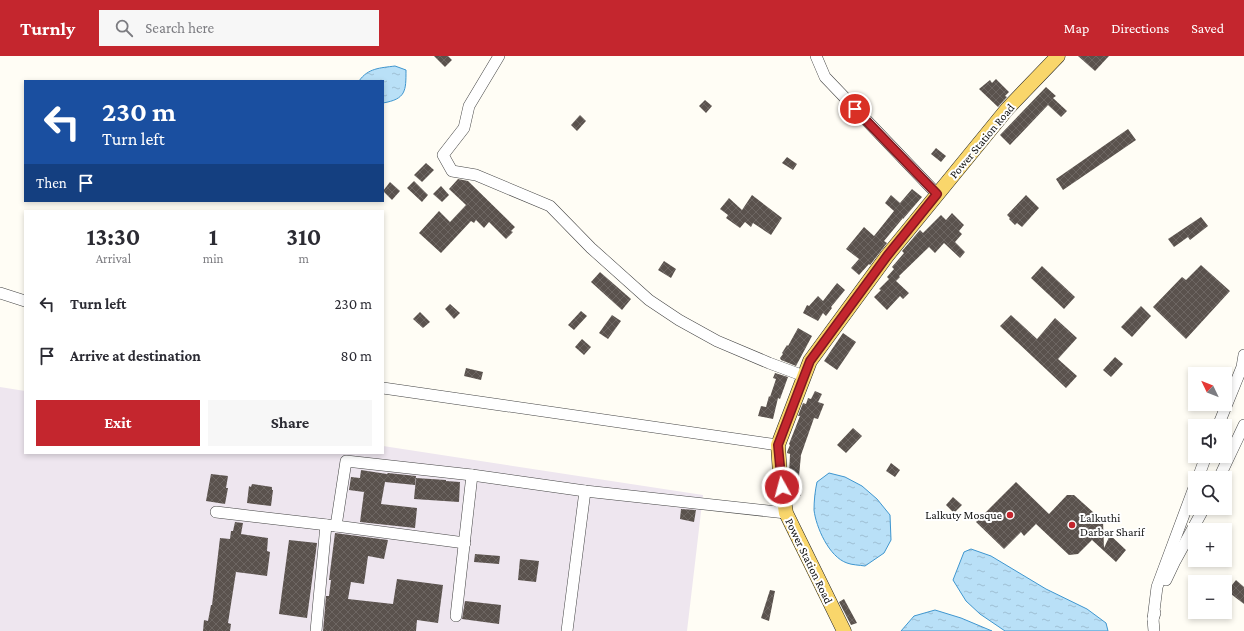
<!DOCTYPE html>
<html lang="en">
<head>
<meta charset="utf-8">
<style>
	:root { --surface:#fff; --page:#f7f7f7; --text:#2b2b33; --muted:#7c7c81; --accent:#c4262e }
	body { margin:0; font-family:"Crimson Pro",serif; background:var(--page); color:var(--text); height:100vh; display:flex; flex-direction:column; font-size:15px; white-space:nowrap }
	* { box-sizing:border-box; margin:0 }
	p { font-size:13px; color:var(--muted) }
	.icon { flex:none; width:22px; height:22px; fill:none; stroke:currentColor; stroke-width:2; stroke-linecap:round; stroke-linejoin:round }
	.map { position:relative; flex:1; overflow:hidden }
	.panel { position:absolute; left:24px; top:154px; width:360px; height:244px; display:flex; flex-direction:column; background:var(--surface); border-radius:0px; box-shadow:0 2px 6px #0003 }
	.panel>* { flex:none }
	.hud { position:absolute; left:24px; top:24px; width:360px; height:122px; border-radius:0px; box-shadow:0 2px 6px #0003; background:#1a4fa0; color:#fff; overflow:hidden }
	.needle { width:26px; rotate:313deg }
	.controls { position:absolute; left:1188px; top:311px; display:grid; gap:8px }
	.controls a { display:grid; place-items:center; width:44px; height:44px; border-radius:0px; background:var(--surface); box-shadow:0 2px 6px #0003; font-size:20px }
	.pin { position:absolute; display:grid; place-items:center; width:34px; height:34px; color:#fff; margin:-17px; border:2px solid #fff; border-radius:50%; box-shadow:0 1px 4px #0007 }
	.me { position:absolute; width:44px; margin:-22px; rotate:353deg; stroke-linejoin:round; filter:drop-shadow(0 0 3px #0008) }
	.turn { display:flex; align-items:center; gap:14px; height:84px; padding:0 12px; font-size:18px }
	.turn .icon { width:52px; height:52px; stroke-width:2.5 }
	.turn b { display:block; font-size:28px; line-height:34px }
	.then { display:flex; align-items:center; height:38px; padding:0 12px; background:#0003; gap:8px; font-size:15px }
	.eta { display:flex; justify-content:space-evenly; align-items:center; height:68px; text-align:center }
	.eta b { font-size:24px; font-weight:700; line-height:28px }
	.button { display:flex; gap:8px; margin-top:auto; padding:8px 12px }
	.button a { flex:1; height:46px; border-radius:0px; background:var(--accent); color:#fff; font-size:16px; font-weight:700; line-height:46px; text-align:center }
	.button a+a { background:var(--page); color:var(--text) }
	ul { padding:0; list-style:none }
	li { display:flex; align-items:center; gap:12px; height:52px; padding:0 12px }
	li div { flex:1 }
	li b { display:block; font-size:15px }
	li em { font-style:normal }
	header { display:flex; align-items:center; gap:24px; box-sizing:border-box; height:56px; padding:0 20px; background:var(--accent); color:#fff }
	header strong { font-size:19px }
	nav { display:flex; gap:22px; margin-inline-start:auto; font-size:14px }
	.search { width:280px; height:36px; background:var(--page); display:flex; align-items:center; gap:10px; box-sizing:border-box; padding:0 14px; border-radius:0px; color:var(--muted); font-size:15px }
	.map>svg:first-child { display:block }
</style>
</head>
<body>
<header>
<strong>Turnly</strong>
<div class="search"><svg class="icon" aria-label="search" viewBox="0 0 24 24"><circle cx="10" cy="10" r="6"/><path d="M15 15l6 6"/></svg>Search here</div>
<nav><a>Map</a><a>Directions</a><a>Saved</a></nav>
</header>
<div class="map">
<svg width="1244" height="575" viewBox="0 0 1244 575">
	<defs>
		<pattern id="water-ripples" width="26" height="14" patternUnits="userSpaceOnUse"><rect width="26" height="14" fill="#b9e0f7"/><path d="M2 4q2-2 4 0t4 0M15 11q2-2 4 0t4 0" fill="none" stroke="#9ebfd3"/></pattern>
		<pattern id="building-cross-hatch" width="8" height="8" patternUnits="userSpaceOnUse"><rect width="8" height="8" fill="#5a524d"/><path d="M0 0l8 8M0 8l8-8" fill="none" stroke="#6d6662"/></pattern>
	</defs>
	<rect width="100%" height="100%" fill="#fffdf5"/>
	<!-- industrial -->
	<path fill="#eee6ef" d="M 0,331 L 25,335 L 25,397 L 383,397 L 383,390 L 703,439 L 687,575 L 0,575 Z"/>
	<!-- water -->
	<g fill="url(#water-ripples)" stroke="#3f96cf">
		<path d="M 395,10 L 406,14 C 406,35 406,43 383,47 L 383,25 L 359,25 C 368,12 380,12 395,10 Z"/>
		<path d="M 829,417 L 845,421 L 862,430 L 877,443 L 890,459 L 891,484 L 884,497 L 865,510 C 859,509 852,509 847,507 C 829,501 816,471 814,454 C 814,445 815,435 817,426 Z"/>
		<path d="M 971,493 L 991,500 L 1046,533 L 1087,553 L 1106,567 L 1108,575 L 1005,575 L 980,558 L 966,545 L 953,524 L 964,496 Z"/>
		<path d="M 935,554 L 961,562 L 992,575 L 901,575 L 914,560 Z"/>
	</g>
	<!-- building -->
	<g fill="url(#building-cross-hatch)">
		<path d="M 434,0 L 448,0 L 452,4 L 445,11 Z"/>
		<path d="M 1078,0 L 1109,0 L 1095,15 Z"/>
		<path d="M 996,23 L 1009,36 L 1005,40 L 1007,41 L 998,51 L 979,33 L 990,24 L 992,27 Z"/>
		<path d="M 1046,31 L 1056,40 L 1053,42 L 1067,55 L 1061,61 L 1048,49 L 1010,89 L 1000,79 Z"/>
		<path d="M 705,44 L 712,50 L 706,57 L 699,50 Z"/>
		<path d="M 580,59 L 586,65 L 577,75 L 571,69 Z"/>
		<path d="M 1128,73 L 1136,84 L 1063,134 L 1056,123 Z"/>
		<path d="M 936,92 L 946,100 L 941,106 L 931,98 Z"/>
		<path d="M 787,101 L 797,108 L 793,114 L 782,107 Z"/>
		<path d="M 426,107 L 434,114 L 422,126 L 414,119 Z"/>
		<path d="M 458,123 L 468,125 L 515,171 L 511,175 L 513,176 L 506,183 L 489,166 L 484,172 L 476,164 L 474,167 L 471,165 L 441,197 L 419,177 L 439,155 L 450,166 L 466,149 L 449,133 Z"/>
		<path d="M 414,125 L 428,139 L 422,146 L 407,132 Z"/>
		<path d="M 390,126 L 400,135 L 392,144 L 383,135 Z"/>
		<path d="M 441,130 L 449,139 L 442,146 L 433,138 Z"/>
		<path d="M 912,133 L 922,141 L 903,163 L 903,162 L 884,185 L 887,187 L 870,209 L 869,208 L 859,219 L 851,212 L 859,203 L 846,193 L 864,171 L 874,180 L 894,155 L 885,147 L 891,139 L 900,147 Z"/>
		<path d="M 752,139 L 782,162 L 771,179 L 753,167 L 751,171 L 745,166 L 740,172 L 726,162 L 728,159 L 720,153 L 729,142 L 742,154 Z"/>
		<path d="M 1026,139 L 1039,152 L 1022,171 L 1017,167 L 1015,169 L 1009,163 L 1010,162 L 1007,159 Z"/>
		<path d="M 952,157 L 964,169 L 959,175 L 962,178 L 955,186 L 965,196 L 960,202 L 944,187 L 935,197 L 929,191 L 927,193 L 899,220 L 900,221 L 896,225 L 909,237 L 903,243 L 900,240 L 887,254 L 874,241 L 881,234 L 879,233 L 889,223 L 887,221 L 894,213 L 892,211 L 904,197 L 902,195 L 920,174 L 923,177 L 941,159 L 946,164 Z"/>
		<path d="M 1201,161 L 1208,170 L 1190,184 L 1188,181 L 1174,191 L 1168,183 Z"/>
		<path d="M 664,205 L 676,213 L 671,222 L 658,214 Z"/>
		<path d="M 1201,209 L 1230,235 L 1186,283 L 1153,251 L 1182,221 L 1186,224 Z"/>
		<path d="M 1042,210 L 1075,241 L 1064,253 L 1031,222 Z"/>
		<path d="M 600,216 L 631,243 L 622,254 L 591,226 Z"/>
		<path d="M 837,227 L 845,234 L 831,251 L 832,252 L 826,260 L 823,257 L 818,265 L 803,257 L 807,249 L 809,250 L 818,240 L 823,245 Z"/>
		<path d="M 450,248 L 460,257 L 454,263 L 445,253 Z"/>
		<path d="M 1141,250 L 1151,260 L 1132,281 L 1121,271 Z"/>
		<path d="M 581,255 L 587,260 L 574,274 L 568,269 Z"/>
		<path d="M 420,256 L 430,266 L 423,272 L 413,263 Z"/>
		<path d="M 612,259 L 621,265 L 608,283 L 599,277 Z"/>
		<path d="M 1011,259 L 1037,283 L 1055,262 L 1077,282 L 1058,303 L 1077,320 L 1066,332 L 1000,270 Z"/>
		<path d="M 798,272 L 812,280 L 796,310 L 781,304 L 780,302 L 783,298 L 782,297 L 787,289 L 788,290 Z"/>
		<path d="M 843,277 L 856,286 L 837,314 L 824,305 Z"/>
		<path d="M 582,283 L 591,291 L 584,299 L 575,291 Z"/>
		<path d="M 1115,301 L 1123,308 L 1111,321 L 1103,314 Z"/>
		<path d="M 466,312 L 483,316 L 481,324 L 464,320 Z"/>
		<path d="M 775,317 L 788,321 L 780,343 L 778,342 L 773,363 L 758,360 L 761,350 L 766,351 L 769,340 L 770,341 L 776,323 L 773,322 Z"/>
		<path d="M 815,335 L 822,338 L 818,346 L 824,348 L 818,363 L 814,362 L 801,399 L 799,420 L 801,440 L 792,441 L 789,418 L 790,398 L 787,397 L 787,396 L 790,389 L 789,388 L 800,360 L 798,360 L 803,347 L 806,348 L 808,342 L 811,343 Z"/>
		<path d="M 853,372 L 862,380 L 846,397 L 837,389 Z"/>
		<path d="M 891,407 L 900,414 L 895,421 L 886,415 Z"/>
		<path d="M 361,414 L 387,418 L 388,417 L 416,420 L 415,429 L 385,426 L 381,448 L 417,452 L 415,472 L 360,466 L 364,436 L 349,434 L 351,421 L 360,422 Z"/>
		<path d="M 211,418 L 228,420 L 226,432 L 228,432 L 225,448 L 206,445 Z"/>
		<path d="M 416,422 L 446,424 L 446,425 L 460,426 L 459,446 L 414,443 Z"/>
		<path d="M 1016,426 L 1049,458 L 1067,439 L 1074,439 L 1103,465 L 1104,492 L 1110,479 L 1126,494 L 1116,506 L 1092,484 L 1078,498 L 1069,499 L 1036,468 L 1024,480 L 1021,476 L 1004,493 L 976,466 Z"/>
		<path d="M 252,428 L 272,431 L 272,434 L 273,434 L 271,450 L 247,447 L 249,430 L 251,431 Z"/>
		<path d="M 953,441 L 962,449 L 954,457 L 946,449 Z"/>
		<path d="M 681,453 L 696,454 L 694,466 L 680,463 Z"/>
		<path d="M 235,466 L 243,467 L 241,478 L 268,482 L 267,495 L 270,496 L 267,520 L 236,516 L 228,567 L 231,568 L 230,575 L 203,575 L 204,564 L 208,565 L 211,549 L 212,549 L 220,482 L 230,483 L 231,475 L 233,475 Z"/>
		<path d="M 335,477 L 388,484 L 384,503 L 368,500 L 364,528 L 351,526 L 348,543 L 393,548 L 397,523 L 443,529 L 438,567 L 417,564 L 416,575 L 323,575 L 326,540 L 329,540 L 331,524 L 329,524 Z"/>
		<path d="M 289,484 L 317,487 L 307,562 L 279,558 Z"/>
		<path d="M 475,498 L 500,500 L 499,508 L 474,506 Z"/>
		<path d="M 520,503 L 539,505 L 536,526 L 518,524 Z"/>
		<path d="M 1236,524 L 1244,531 L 1244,548 L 1227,535 Z"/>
		<path d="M 770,534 L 775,535 L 769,565 L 761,562 Z"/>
		<path d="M 844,543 L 857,567 L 851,569 L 839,546 Z"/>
		<path d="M 465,545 L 501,549 L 499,568 L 462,563 Z"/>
	</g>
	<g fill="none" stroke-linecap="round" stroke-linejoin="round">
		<defs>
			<g id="minor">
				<path d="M 499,0 L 469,50 L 464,72 L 443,99 L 452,115 L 476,119 L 550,150 L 591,192 L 649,244 L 679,264 L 717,285 L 769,307 L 804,320"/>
				<path d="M 816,0 L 825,21 L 937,138"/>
				<path d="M 0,237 L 25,245"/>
				<path d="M 383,332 L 778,389"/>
				<path d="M 1218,370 L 1242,311 L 1244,299"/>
				<path d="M 1198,422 L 1206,400"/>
				<path d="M 1219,422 L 1244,369"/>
				<path d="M 216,456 L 336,470 L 346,405 L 472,419 L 585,435 L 786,457"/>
				<path d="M 336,470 L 465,487"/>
				<path d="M 1166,524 L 1175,505 L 1204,452"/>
				<path d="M 456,560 L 472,419"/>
				<path d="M 1153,563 L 1157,531 L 1195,429"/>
				<path d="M 316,575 L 326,469"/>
				<path d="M 567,575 L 585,435"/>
				<path d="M 1154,575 L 1153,563 L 1155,557"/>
			</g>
			<path id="major" d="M 844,575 L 786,457 L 780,418 L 778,389 L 810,305 L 887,200 L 1008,52 L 1058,0"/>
		</defs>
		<!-- minor casing -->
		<use href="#minor" stroke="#444" stroke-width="12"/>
		<!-- major casing -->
		<use href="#major" stroke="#222" stroke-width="15"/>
		<!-- minor -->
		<use href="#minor" stroke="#fff" stroke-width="11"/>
		<!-- major -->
		<use href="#major" stroke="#f9d66b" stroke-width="14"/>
	</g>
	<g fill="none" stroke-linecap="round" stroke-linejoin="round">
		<defs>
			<path id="route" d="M 782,431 L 778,389 L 810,305 L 887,200 L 937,138 L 855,53"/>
		</defs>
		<!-- route casing -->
		<use href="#route" stroke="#7f191e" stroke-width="10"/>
		<!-- route -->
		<use href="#route" stroke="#c4262e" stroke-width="7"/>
	</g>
	<!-- markers -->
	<g fill="#c4262e" stroke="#fff" stroke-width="1.5">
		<circle cx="1010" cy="459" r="4"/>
		<circle cx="1072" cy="469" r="4"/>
	</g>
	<g text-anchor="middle" stroke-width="4" stroke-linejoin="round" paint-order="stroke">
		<!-- street labels -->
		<g font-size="12" fill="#111" stroke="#fff">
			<text transform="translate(982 85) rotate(-50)" y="4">Power Station Road</text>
			<text transform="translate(809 505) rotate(64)" y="4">Power Station Road</text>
		</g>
		<!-- poi labels -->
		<g font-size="12" fill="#111" stroke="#fff" text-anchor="end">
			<text x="1002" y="463">Lalkuty Mosque</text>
			<text x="1080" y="466" text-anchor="start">Lalkuthi<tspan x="1080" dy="14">Darbar Sharif</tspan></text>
		</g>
	</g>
</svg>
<div class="controls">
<a><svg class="needle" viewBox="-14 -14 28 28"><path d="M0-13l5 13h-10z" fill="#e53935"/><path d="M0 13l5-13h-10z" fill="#7c7c81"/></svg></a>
<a><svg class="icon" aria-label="sound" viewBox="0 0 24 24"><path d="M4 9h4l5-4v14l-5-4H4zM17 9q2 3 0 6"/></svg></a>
<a><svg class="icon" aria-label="search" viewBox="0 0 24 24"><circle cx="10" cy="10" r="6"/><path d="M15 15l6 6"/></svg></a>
<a>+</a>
<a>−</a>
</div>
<div class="pin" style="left:855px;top:53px;background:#d93025"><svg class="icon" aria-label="arrive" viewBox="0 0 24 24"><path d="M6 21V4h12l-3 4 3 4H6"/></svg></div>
<svg class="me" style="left:782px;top:431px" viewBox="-20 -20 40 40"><circle r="17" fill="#c4262e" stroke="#fff" stroke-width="3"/><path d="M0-11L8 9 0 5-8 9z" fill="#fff"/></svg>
<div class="hud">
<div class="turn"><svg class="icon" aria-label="left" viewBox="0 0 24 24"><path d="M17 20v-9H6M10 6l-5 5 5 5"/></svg><div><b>230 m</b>Turn left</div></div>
<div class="then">Then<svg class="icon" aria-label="arrive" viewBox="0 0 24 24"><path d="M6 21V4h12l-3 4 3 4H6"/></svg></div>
</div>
<section class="panel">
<div class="eta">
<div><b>13:30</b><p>Arrival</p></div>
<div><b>1</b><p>min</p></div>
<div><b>310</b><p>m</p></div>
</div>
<ul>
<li><svg class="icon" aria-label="left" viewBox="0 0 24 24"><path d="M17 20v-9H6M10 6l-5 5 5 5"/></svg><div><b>Turn left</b></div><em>230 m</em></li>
<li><svg class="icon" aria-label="arrive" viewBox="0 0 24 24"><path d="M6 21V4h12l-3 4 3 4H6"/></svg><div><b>Arrive at destination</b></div><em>80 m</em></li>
</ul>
<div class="button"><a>Exit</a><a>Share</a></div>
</section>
</div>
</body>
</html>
